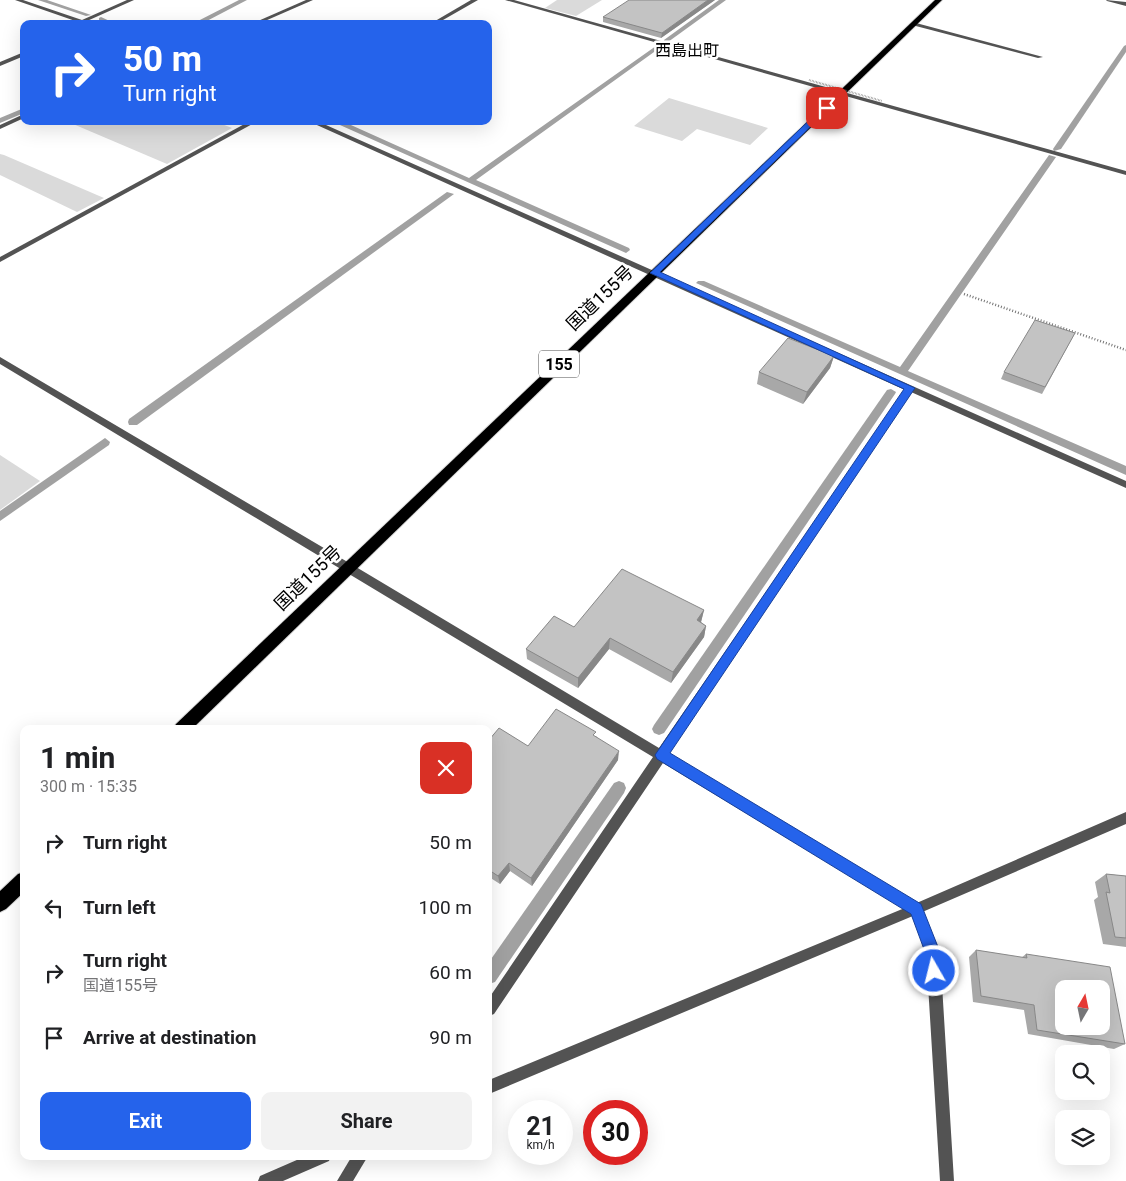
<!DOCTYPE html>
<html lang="en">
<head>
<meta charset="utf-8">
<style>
	:root { --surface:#fff; --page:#f2f2f2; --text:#202124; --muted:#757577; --accent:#2563eb }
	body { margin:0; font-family:Roboto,"Noto Sans JP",sans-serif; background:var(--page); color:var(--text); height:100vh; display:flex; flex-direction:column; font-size:19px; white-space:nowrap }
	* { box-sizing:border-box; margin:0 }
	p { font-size:16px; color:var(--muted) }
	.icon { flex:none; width:28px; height:28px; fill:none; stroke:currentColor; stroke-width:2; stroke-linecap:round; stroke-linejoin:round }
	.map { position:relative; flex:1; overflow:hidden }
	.drawer { position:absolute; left:20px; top:725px; width:472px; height:435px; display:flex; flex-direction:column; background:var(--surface); border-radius:10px; box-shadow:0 5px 20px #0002 }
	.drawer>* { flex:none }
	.banner { position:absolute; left:20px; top:20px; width:472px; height:105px; border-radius:10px; box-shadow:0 5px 20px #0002; background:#2563eb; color:#fff; overflow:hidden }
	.needle { width:32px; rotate:9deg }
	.buttons { position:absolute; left:1055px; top:980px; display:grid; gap:10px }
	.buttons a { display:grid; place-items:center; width:55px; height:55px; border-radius:10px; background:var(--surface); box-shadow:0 5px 20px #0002; font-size:25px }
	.speed { position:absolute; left:508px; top:1100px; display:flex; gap:10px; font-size:25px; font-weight:700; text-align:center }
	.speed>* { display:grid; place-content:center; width:65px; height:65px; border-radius:50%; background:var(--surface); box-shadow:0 5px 20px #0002; line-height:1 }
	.speed small { font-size:12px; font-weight:400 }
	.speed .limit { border:8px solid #d22; background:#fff; color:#111 }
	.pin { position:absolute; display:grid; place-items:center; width:42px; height:42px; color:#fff; margin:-21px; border-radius:10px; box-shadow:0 2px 8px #0006 }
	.me { position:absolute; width:55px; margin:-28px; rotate:352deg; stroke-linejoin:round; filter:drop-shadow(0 0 4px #0008) }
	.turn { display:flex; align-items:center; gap:18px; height:105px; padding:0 20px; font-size:22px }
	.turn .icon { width:65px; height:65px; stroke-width:2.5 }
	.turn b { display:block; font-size:35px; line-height:42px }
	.round { display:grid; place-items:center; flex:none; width:52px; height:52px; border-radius:10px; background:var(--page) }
	.headline { display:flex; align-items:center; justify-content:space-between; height:85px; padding:0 20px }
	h1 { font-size:30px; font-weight:700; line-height:38px }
	.button { display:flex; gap:10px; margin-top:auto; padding:10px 20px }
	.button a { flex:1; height:58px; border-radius:10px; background:var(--accent); color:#fff; font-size:20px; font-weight:700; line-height:58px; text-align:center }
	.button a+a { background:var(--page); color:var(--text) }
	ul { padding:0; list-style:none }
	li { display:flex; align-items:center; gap:15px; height:65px; padding:0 20px }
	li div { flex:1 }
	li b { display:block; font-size:19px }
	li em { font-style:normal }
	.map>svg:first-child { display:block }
</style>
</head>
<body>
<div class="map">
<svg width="1126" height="1181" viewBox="0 0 1126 1181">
	<rect width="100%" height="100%" fill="#fff"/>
	<!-- green -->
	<g fill="#dadada">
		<path d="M 557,0 L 602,0 L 576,16 L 545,8 Z"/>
		<path d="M 669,98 L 768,128 L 750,145 L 697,129 L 682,141 L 634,126 Z"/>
		<path d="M 66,121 L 214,121 L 232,128 L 167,164 Z"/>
		<path d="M 0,154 L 4,155 L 104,198 L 77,212 L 0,175 Z"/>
		<path d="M 0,455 L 40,481 L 0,510 Z"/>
	</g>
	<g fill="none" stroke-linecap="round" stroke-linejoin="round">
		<!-- stream -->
		<g fill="#a1a1a1" fill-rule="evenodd">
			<path d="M 38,0 L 47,0 L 91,15 L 86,16 Z"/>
			<path d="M 239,0 L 247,0 L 201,24 L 192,24 Z"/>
			<path d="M 719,0 L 726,0 L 668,42 L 664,42 L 664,40 Z"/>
			<path d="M 101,17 L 114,23 L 115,24 L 106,24 L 99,20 L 99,18 Z"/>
			<path d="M 1126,45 L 1126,52 L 1061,149 L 1054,151 L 1053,149 L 1124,46 Z"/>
			<path d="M 656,46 L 661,47 L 476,180 L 629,248 L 630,250 L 626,253 L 331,121 L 342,121 L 469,178 Z"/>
			<path d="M 24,108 L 24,113 L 0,123 L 0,118 Z"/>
			<path d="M 1049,155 L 1056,157 L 908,371 L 1126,466 L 1126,475 L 696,283 L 698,281 L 704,281 L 900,367 Z"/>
			<path d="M 447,192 L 454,194 L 137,425 L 129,425 L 128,422 L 129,419 Z"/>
			<path d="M 891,389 L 896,392 L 895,394 L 664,733 L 659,735 L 654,733 L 652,729 L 654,725 L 887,390 Z"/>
			<path d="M 105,438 L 110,442 L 109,445 L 0,521 L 0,511 Z"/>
			<path d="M 619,781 L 624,783 L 626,788 L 624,793 L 495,982 L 489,984 L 489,962 L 614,783 Z"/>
		</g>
		<defs>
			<g id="trunk">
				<path d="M 935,0 L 942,0 L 192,729 L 173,729 L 176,724 Z"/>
				<path d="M 24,872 L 24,892 L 6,909 L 0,912 L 0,891 L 18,874 Z"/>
			</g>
		</defs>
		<!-- trunk casing -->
		<use href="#trunk" stroke="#dbdbdb" stroke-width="2"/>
		<!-- path -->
		<path stroke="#757575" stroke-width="2.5" stroke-dasharray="1 2" stroke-linecap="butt" d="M 964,294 L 1126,350"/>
		<!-- service -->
		<path fill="#535353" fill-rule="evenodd" d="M 912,23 L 916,23 L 1043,57 L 1038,58 L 912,25 Z"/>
		<!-- minor -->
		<g fill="#535353" fill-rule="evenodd">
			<path d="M 15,0 L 23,0 L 82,20 L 127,0 L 134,0 L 87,21 L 92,24 L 84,24 Z"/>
			<path d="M 306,0 L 313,0 L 258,24 L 251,24 Z"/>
			<path d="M 471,0 L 478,0 L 436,24 L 430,24 Z"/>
			<path d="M 505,0 L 514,0 L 1126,171 L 1126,175 Z"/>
			<path d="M 1106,0 L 1126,2 L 1126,6 L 1107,1 Z"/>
			<path d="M 24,52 L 24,56 L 0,66 L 0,62 Z"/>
			<path d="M 24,114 L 24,118 L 0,129 L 0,125 Z"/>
			<path d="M 250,121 L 258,121 L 0,262 L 0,257 Z"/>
			<path d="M 308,121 L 317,121 L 1126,481 L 1126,488 L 911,392 L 668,754 L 920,905 L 940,952 L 954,1181 L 940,1181 L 926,952 L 911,913 L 663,763 L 494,1014 L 489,1016 L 489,998 L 653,757 L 0,364 L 0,357 L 351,564 L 659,748 L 905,390 Z"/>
			<path d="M 352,1156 L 368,1156 L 353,1181 L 337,1181 Z"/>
		</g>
		<!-- tertiary -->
		<g fill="#535353" fill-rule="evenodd">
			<path d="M 1126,812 L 1126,824 L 920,913 L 489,1094 L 489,1080 L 912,905 Z"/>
			<path d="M 306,1156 L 331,1156 L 329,1161 L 283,1181 L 258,1181 L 260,1176 Z"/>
		</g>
		<!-- trunk -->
		<use href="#trunk" fill="#000" fill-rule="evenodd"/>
		<!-- path-bridge -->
		<path stroke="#757575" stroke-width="2" stroke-dasharray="0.5 1" stroke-linecap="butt" d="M 809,80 L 882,101"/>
	</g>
	<!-- wall -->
	<g fill="#a8a8a8">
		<path d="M 715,0 L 661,38 L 603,22 L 603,17 Z"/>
		<path d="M 1075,333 L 1042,394 L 1001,379 L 1004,372 Z"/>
		<path d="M 834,356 L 830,368 L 803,404 L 757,384 L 759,372 Z"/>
		<path d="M 704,610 L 701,622 L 706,626 L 704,637 L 671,683 L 609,649 L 578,688 L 527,659 L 526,649 L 574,627 Z"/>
		<path d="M 596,736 L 618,760 L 532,886 L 510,871 L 500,884 L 489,877 L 489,740 L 528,746 Z"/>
		<path d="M 1106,874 L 1126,876 L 1126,947 L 1103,944 L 1094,900 L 1098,897 L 1095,882 Z"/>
		<path d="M 976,950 L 1021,958 L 1026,954 L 1125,1044 L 1114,1049 L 1028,1034 L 1024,1010 L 973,1002 L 969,957 Z"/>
	</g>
	<!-- shaded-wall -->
	<g fill="#888">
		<path d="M 708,0 L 715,0 L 661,38 L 662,33 Z"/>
		<path d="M 834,356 L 830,368 L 803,404 L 807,392 Z"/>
		<path d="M 704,610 L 701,622 L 695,631 L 697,620 Z"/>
		<path d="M 706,626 L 704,637 L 671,683 L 673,672 Z"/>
		<path d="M 610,638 L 609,649 L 578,688 L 578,678 Z"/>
		<path d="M 619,751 L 618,760 L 532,886 L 531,878 Z"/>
		<path d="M 509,863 L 510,871 L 500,884 L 498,876 Z"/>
	</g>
	<!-- building -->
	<g fill="#c3c3c3" stroke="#888" fill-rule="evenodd">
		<path d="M 629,0 L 708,0 L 662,33 L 603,17 Z"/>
		<path d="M 1035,320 L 1075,333 L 1045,387 L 1004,372 Z"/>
		<path d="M 788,338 L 834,356 L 807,392 L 759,372 Z"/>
		<path d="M 622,569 L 704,610 L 697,620 L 706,626 L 673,672 L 610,638 L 578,678 L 526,649 L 554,616 L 574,627 Z"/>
		<path d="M 556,709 L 596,732 L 593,735 L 619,751 L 531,878 L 509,863 L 498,876 L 489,870 L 489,740 L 499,728 L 528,746 Z"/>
		<path d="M 1106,874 L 1126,876 L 1126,938 L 1115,937 L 1106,892 L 1110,893 Z"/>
		<path d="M 976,950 L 1027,958 L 1026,954 L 1110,967 L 1125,1044 L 1037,1030 L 1034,1005 L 981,996 ZM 1064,989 L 1101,989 L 1101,1026 L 1064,1026 Z"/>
	</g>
	<!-- route -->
	<path fill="#2563eb" stroke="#184099" d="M 824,106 L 830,108 L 660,272 L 915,388 L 670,753 L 921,904 L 940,952 L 941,971 L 939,976 L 934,978 L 929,976 L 925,952 L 911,914 L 657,759 L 655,755 L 904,389 L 650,273 Z"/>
	<g text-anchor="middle" stroke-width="5" stroke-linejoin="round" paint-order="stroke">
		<!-- far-quarter labels -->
		<g font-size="16" fill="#000" stroke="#fff">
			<text x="687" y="56">西島出町</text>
		</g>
		<!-- shield labels -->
		<rect fill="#fff" stroke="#4c4c4c" stroke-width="1" x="539" y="350.5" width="40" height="27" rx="4"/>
		<g font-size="16" font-weight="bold" fill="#000">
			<text x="559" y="370">155</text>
		</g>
		<!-- street labels -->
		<g font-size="18" fill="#000" stroke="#fff">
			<text transform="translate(600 298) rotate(-44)" y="6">国道155号</text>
			<text transform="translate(308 578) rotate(-44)" y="6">国道155号</text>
		</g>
	</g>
</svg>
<div class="buttons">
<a><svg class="needle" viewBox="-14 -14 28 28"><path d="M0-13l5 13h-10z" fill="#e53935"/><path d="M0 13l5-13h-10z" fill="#757577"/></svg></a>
<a><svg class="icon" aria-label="search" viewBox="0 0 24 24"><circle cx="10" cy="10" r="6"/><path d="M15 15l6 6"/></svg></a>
<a><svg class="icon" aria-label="layers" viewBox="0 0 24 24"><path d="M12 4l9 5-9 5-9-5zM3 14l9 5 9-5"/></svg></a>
</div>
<div class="speed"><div>21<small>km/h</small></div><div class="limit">30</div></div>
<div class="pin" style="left:827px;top:108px;background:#d93025"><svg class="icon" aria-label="arrive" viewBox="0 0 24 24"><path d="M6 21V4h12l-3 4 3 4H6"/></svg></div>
<svg class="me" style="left:934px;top:971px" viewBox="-20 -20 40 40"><circle r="17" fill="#2563eb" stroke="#fff" stroke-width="3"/><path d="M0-11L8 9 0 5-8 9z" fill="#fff"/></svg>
<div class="banner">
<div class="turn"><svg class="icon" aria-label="right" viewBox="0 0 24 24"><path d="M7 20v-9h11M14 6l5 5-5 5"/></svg><div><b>50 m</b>Turn right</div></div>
</div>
<section class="drawer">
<div class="headline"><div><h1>1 min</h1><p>300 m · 15:35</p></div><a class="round" style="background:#d93025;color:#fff"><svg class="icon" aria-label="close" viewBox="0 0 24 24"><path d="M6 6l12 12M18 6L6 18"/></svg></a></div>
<ul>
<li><svg class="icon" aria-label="right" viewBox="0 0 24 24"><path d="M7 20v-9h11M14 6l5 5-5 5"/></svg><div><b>Turn right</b></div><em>50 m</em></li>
<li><svg class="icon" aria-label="left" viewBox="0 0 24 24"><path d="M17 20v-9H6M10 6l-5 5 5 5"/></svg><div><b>Turn left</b></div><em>100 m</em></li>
<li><svg class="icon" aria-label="right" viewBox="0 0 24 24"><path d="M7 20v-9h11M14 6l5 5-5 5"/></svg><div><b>Turn right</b><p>国道155号</p></div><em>60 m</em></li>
<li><svg class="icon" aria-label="arrive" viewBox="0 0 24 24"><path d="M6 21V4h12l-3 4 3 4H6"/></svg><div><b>Arrive at destination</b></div><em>90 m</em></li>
</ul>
<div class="button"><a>Exit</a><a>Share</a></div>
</section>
</div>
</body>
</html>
